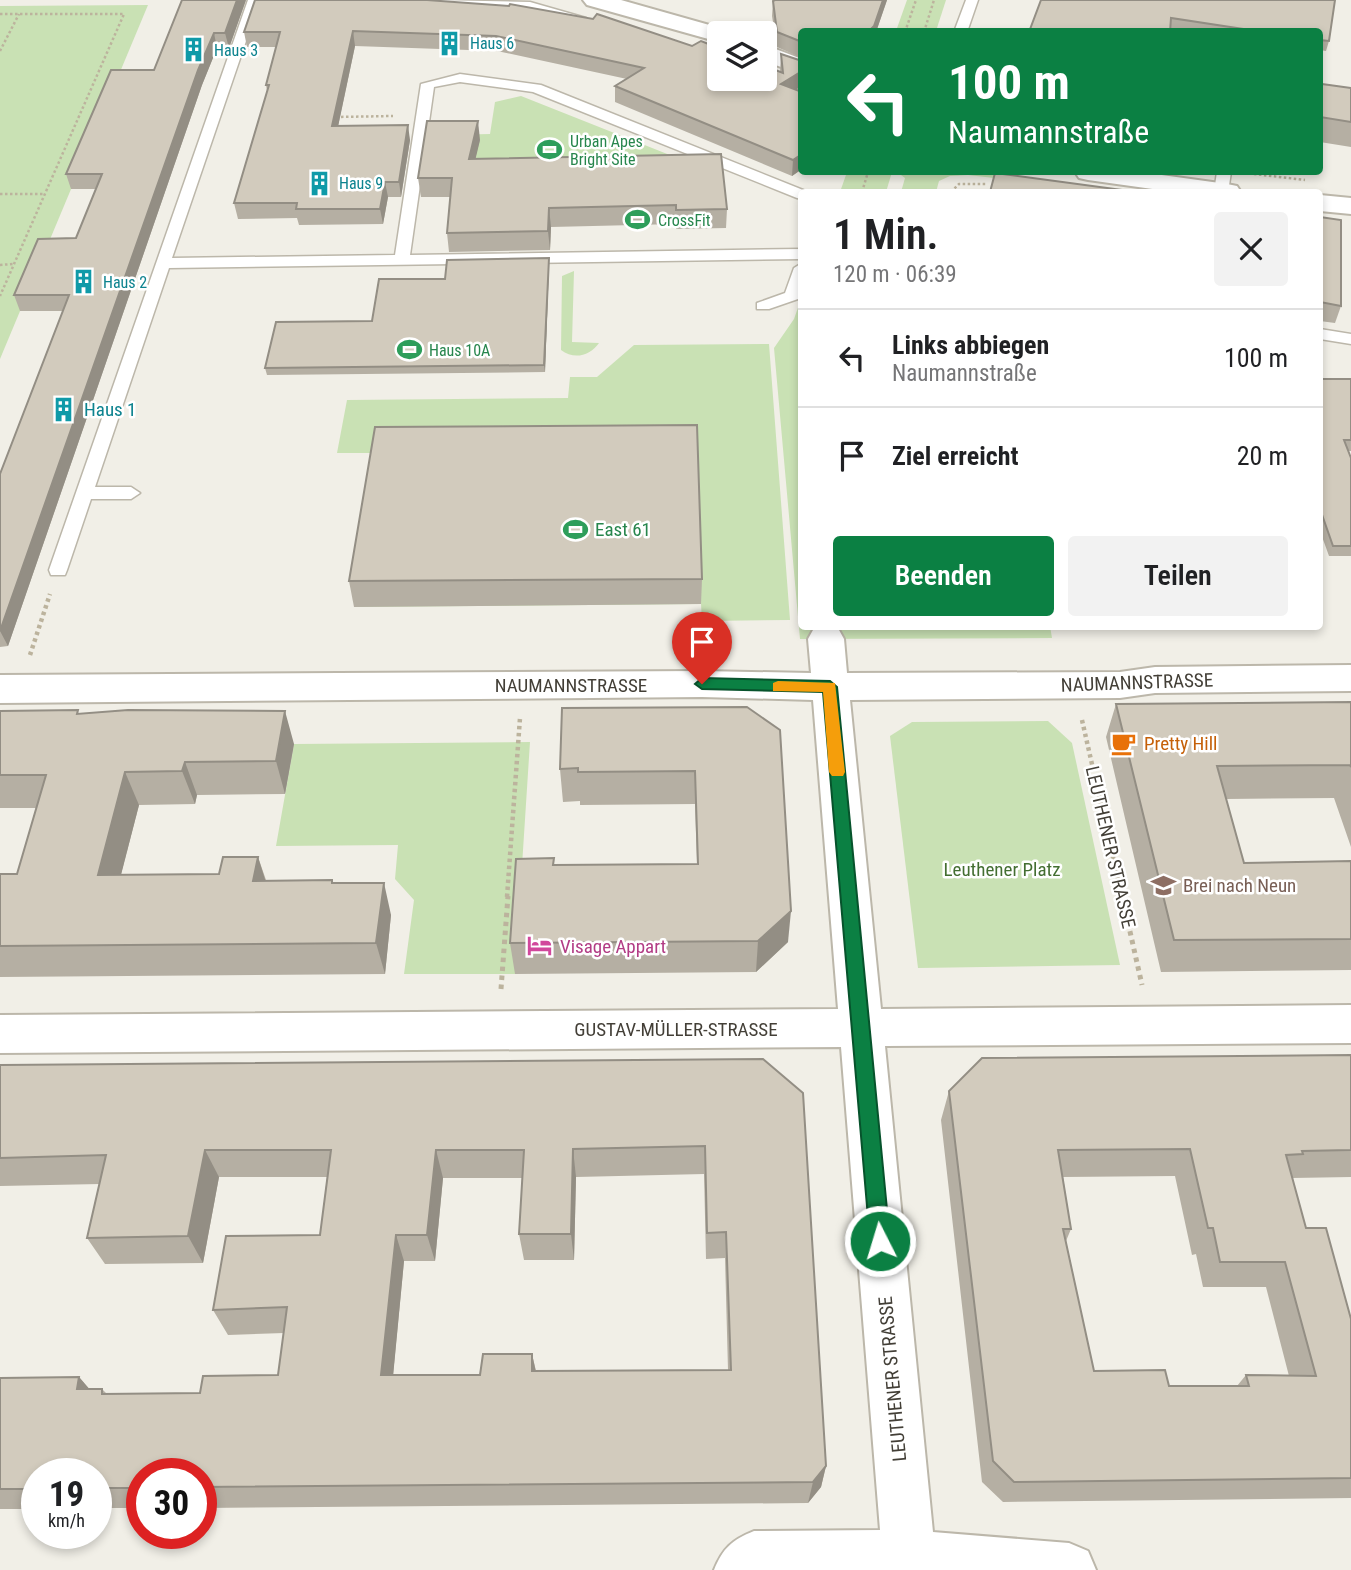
<!DOCTYPE html>
<html lang="de">
<head>
<meta charset="utf-8">
<style>
	:root { --surface:#fff; --page:#f2f2f2; --text:#202124; --muted:#757577; --line:#e0e0e0; --accent:#0b8043 }
	body { margin:0; font-family:"Roboto Condensed",sans-serif; background:var(--page); color:var(--text); height:100vh; display:flex; flex-direction:column; font-size:26px; white-space:nowrap }
	* { box-sizing:border-box; margin:0 }
	p { font-size:23px; color:var(--muted) }
	.icon { flex:none; width:38px; height:38px; fill:none; stroke:currentColor; stroke-width:2; stroke-linecap:round; stroke-linejoin:round }
	.map { position:relative; flex:1; overflow:hidden }
	.drawer { position:absolute; left:798px; top:189px; width:525px; height:441px; display:flex; flex-direction:column; background:var(--surface); border-radius:7px; box-shadow:0 4px 10px #0003 }
	.drawer>* { flex:none }
	.top-card { position:absolute; left:798px; top:28px; width:525px; height:147px; border-radius:7px; box-shadow:0 4px 10px #0003; background:#0b8043; color:#fff; overflow:hidden }
	.fabs { position:absolute; left:707px; top:21px; display:grid; gap:14px }
	.fabs a { display:grid; place-items:center; width:70px; height:70px; border-radius:7px; background:var(--surface); box-shadow:0 4px 10px #0003; font-size:35px }
	.speed { position:absolute; left:21px; top:1458px; display:flex; gap:14px; font-size:35px; font-weight:700; text-align:center }
	.speed>* { display:grid; place-content:center; width:91px; height:91px; border-radius:50%; background:var(--surface); box-shadow:0 4px 10px #0003; line-height:1 }
	.speed small { font-size:18px; font-weight:400 }
	.speed .limit { border:10px solid #d22; background:#fff; color:#111 }
	.pin { position:absolute; display:grid; place-items:center; width:60px; height:60px; color:#fff; margin:-72px -30px; border-radius:50% 50% 50% 0; rotate:-45deg; box-shadow:0 0 7px #0007 }
	.pin .icon { rotate:45deg }
	.me { position:absolute; width:77px; margin:-38px; rotate:355deg; stroke-linejoin:round; filter:drop-shadow(0 0 5px #0008) }
	.turn { display:flex; align-items:center; gap:24px; height:147px; padding:0 35px; font-size:32px }
	.turn .icon { width:91px; height:91px; stroke-width:2.5 }
	.turn b { display:block; font-size:49px; line-height:60px }
	.round { display:grid; place-items:center; flex:none; width:74px; height:74px; border-radius:7px; background:var(--page) }
	.overview { display:flex; align-items:center; justify-content:space-between; height:119px; padding:0 35px }
	h1 { font-size:42px; font-weight:600; line-height:52px }
	.button { display:flex; gap:14px; margin-top:auto; padding:14px 35px }
	.button a { flex:1; height:80px; border-radius:7px; background:var(--accent); color:#fff; font-size:28px; font-weight:600; line-height:80px; text-align:center }
	.button a+a { background:var(--page); color:var(--text) }
	ul { padding:0; list-style:none }
	li { display:flex; align-items:center; gap:21px; height:98px; padding:0 35px; border-top:2px solid var(--line) }
	li div { flex:1 }
	li b { display:block; font-size:26px }
	li em { font-style:normal }
	.map>svg:first-child { display:block }
</style>
</head>
<body>
<div class="map">
<svg width="1351" height="1570" viewBox="0 0 1351 1570">
	<rect width="100%" height="100%" fill="#f1efe7"/>
	<!-- green -->
	<g fill="#c9e1b4">
		<path d="M 907,0 L 946,0 L 936,31 L 896,31 Z"/>
		<path d="M 148,5 L 0,359 L 0,6 Z"/>
		<path d="M 521,96 L 695,165 L 488,228 L 445,135 L 490,134 L 495,102 Z"/>
		<path d="M 847,172 L 892,172 L 886,192 L 840,192 Z"/>
		<path d="M 897,172 L 996,172 L 994,178 L 968,175 L 950,176 L 939,181 L 936,192 L 901,192 L 905,178 Z"/>
		<path d="M 574,271 L 572,342 L 599,343 C 590,356 574,360 561,350 L 562,276 Z"/>
		<path d="M 801,299 L 802,626 L 1050,626 L 1052,638 L 800,639 L 774,348 L 794,319 Z"/>
		<path d="M 769,344 L 790,620 L 702,621 L 701,604 L 354,607 L 379,453 L 337,453 L 347,400 L 568,398 L 570,377 L 597,377 L 634,345 Z"/>
		<path d="M 1048,721 L 1072,743 L 1120,965 L 918,968 L 890,736 L 912,722 Z"/>
		<path d="M 530,742 L 515,974 L 404,974 L 414,900 L 395,879 L 398,845 L 276,846 L 294,744 Z"/>
	</g>
	<g fill="none" stroke-linecap="round" stroke-linejoin="round">
		<defs>
			<g id="service">
				<path d="M 248,0 L 260,0 L 172,258 L 395,255 L 421,84 L 460,74 L 541,85 L 808,192 L 802,192 L 802,199 L 797,198 L 533,92 L 460,82 L 434,87 L 410,255 L 802,249 L 802,259 L 169,268 L 95,487 L 131,487 L 140,493 L 131,499 L 91,499 L 67,570 L 65,575 L 51,575 L 49,570 Z"/>
				<path d="M 434,0 L 530,2 L 586,18 L 580,22 L 530,10 L 440,4 Z"/>
				<path d="M 966,0 L 978,0 L 967,32 L 954,32 Z"/>
				<path d="M 1217,172 L 1231,172 L 1228,192 L 1214,192 Z"/>
				<path d="M 802,263 L 802,292 L 798,299 L 769,309 L 757,309 L 757,303 L 785,293 L 794,268 Z"/>
				<path d="M 1320,329 L 1351,334 L 1351,344 L 1320,339 Z"/>
			</g>
			<path id="minor" d="M 825,626 L 839,630 L 844,639 L 847,673 L 1120,672 L 1155,667 L 1351,665 L 1351,691 L 1155,693 L 1120,698 L 850,700 L 881,1009 L 1351,1005 L 1351,1043 L 885,1046 L 933,1532 L 1069,1543 L 1088,1551 L 1096,1570 L 714,1570 C 723,1548 732,1540 754,1531 L 880,1530 L 841,1047 L 0,1053 L 0,1015 L 838,1009 L 813,700 L 702,697 L 0,703 L 0,675 L 702,671 L 811,673 L 808,639 L 813,630 Z"/>
			<g id="tertiary">
				<path d="M 583,0 L 621,0 L 727,30 L 730,33 L 719,33 L 719,42 L 587,5 Z"/>
				<path d="M 765,45 L 802,59 L 802,75 L 765,61 Z"/>
				<path d="M 1075,172 L 1140,172 L 1227,184 L 1237,186 L 1241,192 L 1174,192 L 1088,180 L 1079,178 Z"/>
				<path d="M 1320,195 L 1351,198 L 1351,214 L 1320,211 Z"/>
			</g>
		</defs>
		<!-- service casing -->
		<use href="#service" stroke="#bcb7aa" stroke-width="3"/>
		<!-- minor casing -->
		<use href="#minor" stroke="#bcb7aa" stroke-width="4"/>
		<!-- tertiary casing -->
		<use href="#tertiary" stroke="#bcb7aa" stroke-width="4"/>
		<!-- path-far2 -->
		<g stroke="#bcb39d" stroke-width="2.5" stroke-dasharray="2.5 2.5" stroke-linecap="butt">
			<path d="M 0,14 L 124,14 L 0,296"/>
			<path d="M 905,32 L 916,0"/>
			<path d="M 924,32 L 934,0"/>
			<path d="M 0,51 L 19,14"/>
			<path d="M 336,117 L 393,116"/>
			<path d="M 1254,174 L 1305,180"/>
			<path d="M 862,192 L 868,172"/>
			<path d="M 951,192 L 959,184 L 987,184"/>
			<path d="M 0,194 L 45,194"/>
			<path d="M 0,265 L 13,264"/>
		</g>
		<!-- path-far1 -->
		<g stroke="#bcb39d" stroke-width="4.5" stroke-dasharray="3.5 3.5" stroke-linecap="butt">
			<path d="M 30,655 L 50,594"/>
			<path d="M 1082,720 L 1122,897"/>
			<path d="M 507,897 L 520,718"/>
		</g>
		<!-- path -->
		<g stroke="#bcb39d" stroke-width="5" stroke-dasharray="4.5 4.5" stroke-linecap="butt">
			<path d="M 1122,896 L 1142,985"/>
			<path d="M 501,989 L 508,896"/>
		</g>
		<!-- service -->
		<use href="#service" fill="#fff" fill-rule="evenodd"/>
		<!-- minor -->
		<use href="#minor" fill="#fff" fill-rule="evenodd"/>
		<!-- tertiary -->
		<use href="#tertiary" fill="#fff" fill-rule="evenodd"/>
	</g>
	<!-- wall -->
	<g fill="#b5afa3" fill-rule="evenodd">
		<path d="M 246,0 L 229,48 L 217,48 L 202,85 L 8,646 L 0,647 L 0,474 L 63,311 L 20,311 L 14,295 L 76,238 L 96,189 L 71,189 L 66,174 L 154,70 Z"/>
		<path d="M 255,0 L 692,46 L 780,72 L 781,54 L 796,90 L 802,92 L 802,169 L 792,176 L 615,102 L 615,86 L 627,79 L 497,51 L 355,46 L 338,126 L 410,140 L 401,197 L 388,197 L 383,224 L 299,225 L 297,218 L 238,219 L 234,203 L 267,91 L 266,85 L 276,47 L 247,47 L 244,32 Z"/>
		<path d="M 775,0 L 887,0 L 876,32 L 802,32 L 802,58 L 777,47 L 772,16 L 773,1 Z"/>
		<path d="M 1335,0 L 1329,41 L 1326,51 L 1320,50 L 1320,32 L 1195,32 L 1170,28 L 1029,32 Z"/>
		<path d="M 1322,84 L 1351,88 L 1351,147 L 1320,142 L 1320,92 Z"/>
		<path d="M 480,140 L 475,159 L 727,209 L 726,228 L 676,229 L 676,224 L 551,227 L 550,250 L 449,252 L 447,233 L 450,197 L 421,197 L 418,178 Z"/>
		<path d="M 1320,217 L 1341,306 L 1335,323 L 1320,321 Z"/>
		<path d="M 549,265 L 545,372 L 267,375 L 265,368 L 372,321 L 445,279 Z"/>
		<path d="M 1320,379 L 1351,379 L 1351,451 L 1348,451 L 1351,458 L 1351,556 L 1329,556 L 1320,531 Z"/>
		<path d="M 702,579 L 701,604 L 354,607 L 349,581 Z"/>
		<path d="M 1351,702 L 1351,847 L 1334,798 L 1226,799 L 1244,863 L 1351,861 L 1351,970 L 1161,972 L 1106,737 L 1116,704 Z"/>
		<path d="M 747,707 L 788,942 L 756,972 L 515,974 L 510,943 L 554,858 L 554,865 L 697,864 L 695,804 L 580,805 L 580,801 L 563,802 L 560,769 Z"/>
		<path d="M 0,711 L 80,714 L 294,744 L 285,794 L 197,795 L 195,804 L 139,805 L 121,874 L 219,874 L 258,857 L 266,880 L 333,883 L 391,915 L 385,974 L 0,977 L 0,874 L 17,874 L 36,808 L 0,808 Z"/>
		<path d="M 1351,1055 L 1351,1177 L 1292,1178 L 1306,1228 L 1351,1319 L 1351,1498 L 1003,1502 L 982,1482 L 941,1120 L 949,1091 ZM 1175,1176 L 1192,1255 L 1196,1254 L 1203,1287 L 1266,1287 L 1289,1376 L 1246,1375 L 1237,1386 L 1169,1386 L 1094,1371 L 1066,1241 L 1071,1229 L 1063,1177 Z"/>
		<path d="M 763,1059 L 826,1466 L 821,1487 L 808,1503 L 201,1508 L 201,1474 L 142,1474 L 142,1508 L 96,1508 L 96,1474 L 37,1474 L 37,1509 L 0,1509 L 0,1378 L 79,1377 L 89,1389 L 102,1389 L 107,1394 L 200,1393 L 278,1375 L 284,1333 L 228,1335 L 213,1310 L 320,1235 L 327,1177 L 219,1177 L 203,1263 L 105,1264 L 87,1238 L 100,1184 L 0,1186 L 0,1188 L 0,1065 ZM 704,1174 L 706,1259 L 725,1258 L 728,1370 L 536,1371 L 532,1354 L 480,1375 L 393,1375 L 404,1261 L 435,1261 L 443,1178 L 522,1178 L 519,1234 L 524,1260 L 574,1260 L 576,1177 Z"/>
	</g>
	<!-- shaded-wall -->
	<g fill="#938e84">
		<path d="M 237,0 L 246,0 L 229,48 L 225,33 Z"/>
		<path d="M 883,0 L 887,0 L 876,32 L 868,32 Z"/>
		<path d="M 353,31 L 355,46 L 335,141 L 332,126 Z"/>
		<path d="M 214,33 L 217,48 L 202,85 L 8,646 L 0,631 L 198,70 Z"/>
		<path d="M 802,71 L 802,86 L 781,99 L 781,84 Z"/>
		<path d="M 478,121 L 480,140 L 471,178 L 469,159 Z"/>
		<path d="M 408,125 L 410,140 L 401,197 L 399,182 Z"/>
		<path d="M 802,154 L 802,169 L 792,176 L 793,160 Z"/>
		<path d="M 385,182 L 388,197 L 383,224 L 380,209 Z"/>
		<path d="M 549,208 L 551,227 L 550,250 L 548,231 Z"/>
		<path d="M 549,258 L 549,265 L 545,372 L 544,365 Z"/>
		<path d="M 285,711 L 294,744 L 285,794 L 276,761 Z"/>
		<path d="M 185,762 L 197,795 L 195,804 L 182,771 Z"/>
		<path d="M 125,772 L 139,805 L 113,906 L 98,875 Z"/>
		<path d="M 258,857 L 268,889 L 253,881 Z"/>
		<path d="M 384,883 L 391,915 L 385,974 L 376,943 Z"/>
		<path d="M 791,911 L 788,942 L 756,972 L 758,941 Z"/>
		<path d="M 573,1149 L 576,1177 L 574,1260 L 571,1234 Z"/>
		<path d="M 205,1150 L 219,1177 L 203,1263 L 188,1236 Z"/>
		<path d="M 436,1150 L 443,1178 L 435,1261 L 427,1235 Z"/>
		<path d="M 396,1235 L 404,1261 L 391,1398 L 381,1375 Z"/>
		<path d="M 532,1354 L 537,1377 L 532,1371 Z"/>
		<path d="M 79,1377 L 99,1400 L 77,1389 Z"/>
		<path d="M 826,1466 L 821,1487 L 808,1503 L 813,1482 Z"/>
	</g>
	<!-- building -->
	<g fill="#d2cbbd" stroke="#938e84" stroke-width="2" fill-rule="evenodd">
		<path d="M 182,0 L 237,0 L 225,33 L 214,33 L 198,70 L 0,631 L 0,474 L 69,295 L 14,295 L 38,239 L 76,238 L 102,174 L 66,174 L 111,70 L 154,70 Z"/>
		<path d="M 255,0 L 427,0 L 509,6 L 510,4 L 593,19 L 597,14 L 692,46 L 701,41 L 719,48 L 719,79 L 765,79 L 765,66 L 783,73 L 781,54 L 802,61 L 802,71 L 781,84 L 802,92 L 802,154 L 793,160 L 615,86 L 644,68 L 496,36 L 353,31 L 332,126 L 408,125 L 399,182 L 385,182 L 380,209 L 296,209 L 297,203 L 234,203 L 269,85 L 266,85 L 280,32 L 244,32 Z"/>
		<path d="M 775,0 L 883,0 L 874,26 L 868,32 L 802,32 L 802,42 L 777,32 L 773,1 Z"/>
		<path d="M 1041,0 L 1335,0 L 1329,41 L 1320,40 L 1320,32 L 1263,32 L 1171,18 L 1170,32 L 1029,32 Z"/>
		<path d="M 1322,84 L 1351,88 L 1351,122 L 1320,117 L 1320,95 Z"/>
		<path d="M 427,121 L 478,121 L 469,159 L 721,154 L 727,209 L 676,210 L 676,205 L 549,208 L 548,231 L 447,233 L 452,178 L 418,178 Z"/>
		<path d="M 995,173 L 1137,192 L 990,192 Z"/>
		<path d="M 1320,217 L 1341,220 L 1341,306 L 1320,302 Z"/>
		<path d="M 549,258 L 544,365 L 265,368 L 276,322 L 372,321 L 379,279 L 445,279 L 447,260 Z"/>
		<path d="M 1320,379 L 1351,379 L 1351,440 L 1344,440 L 1351,458 L 1351,546 L 1333,546 L 1320,509 Z"/>
		<path d="M 697,425 L 702,579 L 349,581 L 375,427 Z"/>
		<path d="M 1351,702 L 1351,767 L 1350,765 L 1217,766 L 1244,863 L 1351,861 L 1351,939 L 1174,940 L 1116,704 Z"/>
		<path d="M 747,707 L 780,730 L 791,911 L 758,941 L 510,943 L 516,859 L 554,858 L 553,865 L 698,864 L 695,771 L 578,772 L 578,768 L 560,769 L 562,708 Z"/>
		<path d="M 78,710 L 77,714 L 128,710 L 285,711 L 276,761 L 185,762 L 182,771 L 125,772 L 98,875 L 219,874 L 223,857 L 258,857 L 253,881 L 332,880 L 332,883 L 384,883 L 376,943 L 0,946 L 0,874 L 17,874 L 46,775 L 0,775 L 0,711 Z"/>
		<path d="M 1351,1055 L 1351,1150 L 1302,1151 L 1303,1154 L 1286,1155 L 1306,1228 L 1326,1228 L 1351,1319 L 1351,1478 L 1014,1482 L 993,1461 L 949,1091 L 982,1058 ZM 1190,1149 L 1208,1228 L 1213,1228 L 1220,1262 L 1285,1262 L 1316,1376 L 1246,1375 L 1249,1386 L 1169,1386 L 1165,1370 L 1094,1371 L 1063,1229 L 1071,1229 L 1058,1150 Z"/>
		<path d="M 763,1059 L 803,1093 L 826,1466 L 813,1482 L 201,1487 L 201,1474 L 142,1474 L 142,1488 L 96,1488 L 96,1474 L 37,1474 L 37,1489 L 0,1489 L 0,1378 L 79,1377 L 77,1389 L 102,1389 L 102,1394 L 200,1393 L 203,1376 L 278,1375 L 287,1307 L 213,1310 L 226,1236 L 320,1235 L 331,1150 L 205,1150 L 188,1236 L 87,1238 L 106,1155 L 0,1158 L 0,1065 ZM 705,1146 L 707,1233 L 726,1232 L 731,1370 L 532,1371 L 532,1354 L 483,1354 L 480,1375 L 381,1375 L 396,1235 L 427,1235 L 436,1150 L 524,1150 L 519,1234 L 571,1234 L 573,1149 Z"/>
	</g>
	<!-- route -->
	<path fill="#0b8043" stroke="#07532c" stroke-width="2" d="M 702,678 L 830,681 L 837,687 L 890,1241 L 887,1247 L 880,1250 L 873,1247 L 870,1241 L 823,692 L 702,689 L 695,684 Z"/>
	<!-- slow -->
	<path fill="#f59e0b" d="M 778,681 L 835,683 L 845,772 L 843,776 L 832,776 L 829,772 L 823,692 L 773,691 L 773,683 Z"/>
	<!-- icons -->
	<defs>
		<symbol id="building-bare" viewBox="-9 -9 18 18"><path d="M-4-6H4V6H1V3H-1V6H-4ZM-2.5-4.3h1.7v1.8h-1.7ZM.8-4.3h1.7v1.8H.8ZM-2.5-1h1.7V.8h-1.7ZM.8-1h1.7V.8H.8Z" fill="#0f9aa8" stroke="#fff" stroke-width="2.5" paint-order="stroke"/></symbol>
		<symbol id="stadium-bare" viewBox="-9 -9 18 18"><path d="M0-5a6.5 5 0 1 0 0 10a6.5 5 0 1 0 0-10ZM-3.5-1.8h7v3.6h-7Z" fill="#2e9e5b" stroke="#fff" stroke-width="2.5" paint-order="stroke"/></symbol>
		<symbol id="cafe-bare" viewBox="-9 -9 18 18"><path d="M-5.5-4.5H6V0H3Q3 3.5 0 3.5H-2.5Q-5.5 3.5-5.5 0ZM3-3.2v2h1.7v-2ZM-6 4.5H4V6H-6Z" fill="#e8710a" stroke="#fff" stroke-width="2.5" paint-order="stroke"/></symbol>
		<symbol id="school-bare" viewBox="-9 -9 18 18"><path d="M0-5L7-2L0 1L-7-2ZM-4 1L0 2.5L4 1V4Q0 6-4 4Z" fill="#8d6e63" stroke="#fff" stroke-width="2.5" paint-order="stroke"/></symbol>
		<symbol id="hotel-bare" viewBox="-9 -9 18 18"><path d="M-6-4.5h1.5V1H6V5H4.5V3h-9V5H-6ZM-4 0a1.8 1.8 0 1 1 3.6 0ZM.5 0V-2.5h3Q6-2.5 6 0Z" fill="#d1479c" stroke="#fff" stroke-width="2.5" paint-order="stroke"/></symbol>
	</defs>
	<g fill-rule="evenodd">
		<use href="#building-bare" x="432" y="26" width="35" height="35"/>
		<use href="#building-bare" x="176" y="32" width="35" height="35"/>
		<use href="#stadium-bare" x="532" y="132" width="35" height="35"/>
		<use href="#building-bare" x="302" y="166" width="35" height="35"/>
		<use href="#stadium-bare" x="620" y="202" width="35" height="35"/>
		<use href="#building-bare" x="66" y="264" width="35" height="35"/>
		<use href="#stadium-bare" x="392" y="332" width="35" height="35"/>
		<use href="#building-bare" x="46" y="392" width="35" height="35"/>
		<use href="#stadium-bare" x="558" y="512" width="35" height="35"/>
		<use href="#cafe-bare" x="1106" y="726" width="35" height="35"/>
		<use href="#school-bare" x="1146" y="868" width="35" height="35"/>
		<use href="#hotel-bare" x="522" y="928" width="35" height="35"/>
	</g>
	<g text-anchor="middle" stroke-width="5" stroke-linejoin="round" paint-order="stroke">
		<!-- far-culture labels -->
		<g font-size="16" fill="#0d838f" stroke="#fff" text-anchor="start">
			<text x="470" y="49">Haus 6</text>
			<text x="214" y="56">Haus 3</text>
			<text x="339" y="189">Haus 9</text>
			<text x="103" y="288">Haus 2</text>
		</g>
		<!-- far-leisure labels -->
		<g font-size="16" fill="#27864d" stroke="#fff" text-anchor="start">
			<text x="570" y="147">Urban Apes<tspan x="570" dy="18">Bright Site</tspan></text>
			<text x="658" y="226">CrossFit</text>
			<text x="429" y="356">Haus 10A</text>
		</g>
		<!-- culture labels -->
		<g font-size="19" fill="#0d838f" stroke="#fff" text-anchor="start">
			<text x="84" y="416">Haus 1</text>
		</g>
		<!-- leisure labels -->
		<g font-size="19" fill="#27864d" stroke="#fff" text-anchor="start">
			<text x="595" y="536">East 61</text>
		</g>
		<!-- street labels -->
		<g font-size="19" fill="#433f37" stroke="#fff">
			<text transform="translate(1137 682) rotate(-2)" y="7">NAUMANNSTRASSE</text>
			<text x="571" y="692">NAUMANNSTRASSE</text>
			<text transform="translate(1111 847) rotate(77)" y="7">LEUTHENER STRASSE</text>
			<text x="676" y="1036">GUSTAV-MÜLLER-STRASSE</text>
			<text transform="translate(892 1379) rotate(-95)" y="7">LEUTHENER STRASSE</text>
		</g>
		<!-- food labels -->
		<g font-size="19" fill="#c56008" stroke="#fff" text-anchor="start">
			<text x="1144" y="750">Pretty Hill</text>
		</g>
		<!-- park labels -->
		<g font-size="19" fill="#436e31" stroke="#fff">
			<text x="1002" y="876">Leuthener Platz</text>
		</g>
		<!-- education labels -->
		<g font-size="19" fill="#785e54" stroke="#fff" text-anchor="start">
			<text x="1183" y="892">Brei nach Neun</text>
		</g>
		<!-- hotel labels -->
		<g font-size="19" fill="#b23c85" stroke="#fff" text-anchor="start">
			<text x="560" y="953">Visage Appart</text>
		</g>
	</g>
</svg>
<div class="fabs">
<a><svg class="icon" aria-label="layers" viewBox="0 0 24 24"><path d="M12 4l9 5-9 5-9-5zM3 14l9 5 9-5"/></svg></a>
</div>
<div class="speed"><div>19<small>km/h</small></div><div class="limit">30</div></div>
<div class="pin" style="left:702px;top:684px;background:#d93025"><svg class="icon" aria-label="arrive" viewBox="0 0 24 24"><path d="M6 21V4h12l-3 4 3 4H6"/></svg></div>
<svg class="me" style="left:880px;top:1241px" viewBox="-20 -20 40 40"><circle r="17" fill="#0b8043" stroke="#fff" stroke-width="3"/><path d="M0-11L8 9 0 5-8 9z" fill="#fff"/></svg>
<div class="top-card">
<div class="turn"><svg class="icon" aria-label="left" viewBox="0 0 24 24"><path d="M17 20v-9H6M10 6l-5 5 5 5"/></svg><div><b>100 m</b>Naumannstraße</div></div>
</div>
<section class="drawer">
<div class="overview"><div><h1>1 Min.</h1><p>120 m · 06:39</p></div><a class="round"><svg class="icon" aria-label="close" viewBox="0 0 24 24"><path d="M6 6l12 12M18 6L6 18"/></svg></a></div>
<ul>
<li><svg class="icon" aria-label="left" viewBox="0 0 24 24"><path d="M17 20v-9H6M10 6l-5 5 5 5"/></svg><div><b>Links abbiegen</b><p>Naumannstraße</p></div><em>100 m</em></li>
<li><svg class="icon" aria-label="arrive" viewBox="0 0 24 24"><path d="M6 21V4h12l-3 4 3 4H6"/></svg><div><b>Ziel erreicht</b></div><em>20 m</em></li>
</ul>
<div class="button"><a>Beenden</a><a>Teilen</a></div>
</section>
</div>
</body>
</html>
